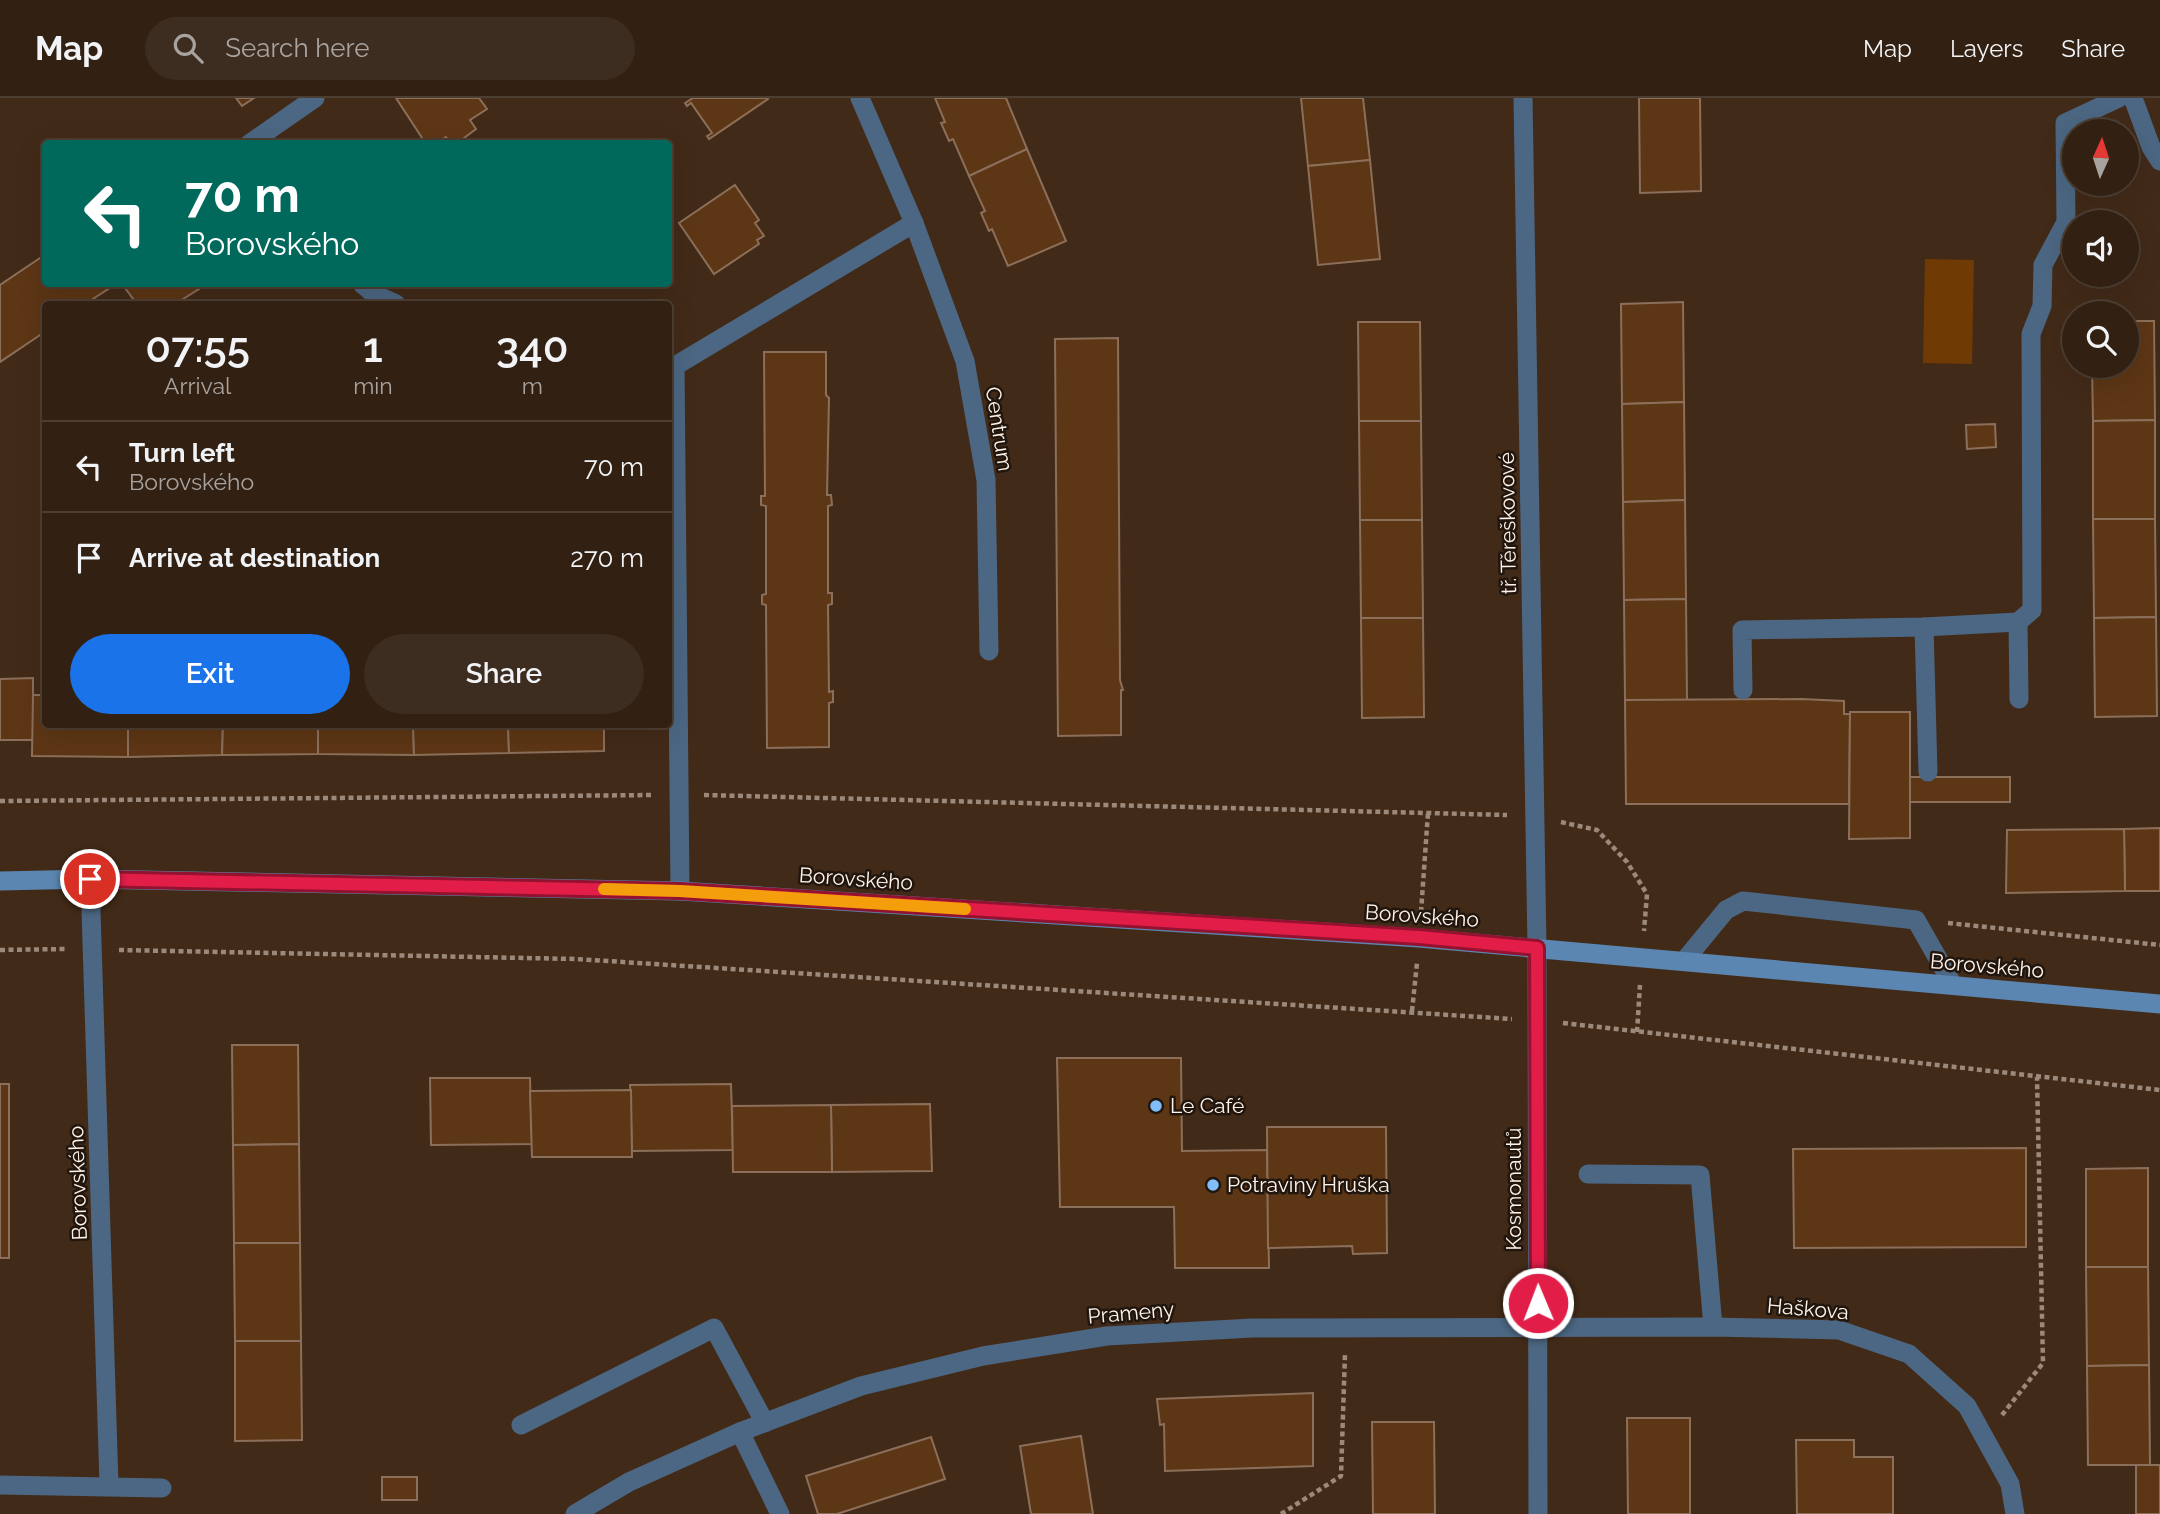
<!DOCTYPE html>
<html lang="en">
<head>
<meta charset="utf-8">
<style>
	:root { --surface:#322012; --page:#3d2d20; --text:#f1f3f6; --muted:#a8a39f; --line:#4d3e32; --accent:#1a73e8 }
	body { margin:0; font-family:Raleway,sans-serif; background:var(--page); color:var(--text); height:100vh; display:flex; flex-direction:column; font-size:26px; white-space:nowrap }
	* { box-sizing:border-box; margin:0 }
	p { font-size:23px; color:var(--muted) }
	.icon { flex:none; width:38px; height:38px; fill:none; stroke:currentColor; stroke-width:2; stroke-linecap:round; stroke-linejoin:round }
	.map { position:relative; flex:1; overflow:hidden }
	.sheet { position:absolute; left:42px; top:203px; width:630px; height:427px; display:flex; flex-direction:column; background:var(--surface); border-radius:7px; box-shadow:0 7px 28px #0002,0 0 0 2px var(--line) }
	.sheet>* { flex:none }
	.hud { position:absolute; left:42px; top:42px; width:630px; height:147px; border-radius:7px; box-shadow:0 7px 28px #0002,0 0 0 2px var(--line); background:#00695c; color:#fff; overflow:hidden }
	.needle { width:46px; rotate:3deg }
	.buttons { position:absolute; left:2062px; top:21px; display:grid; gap:14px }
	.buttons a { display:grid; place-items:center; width:77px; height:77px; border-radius:50%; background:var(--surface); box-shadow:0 7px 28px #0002,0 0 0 2px var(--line); font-size:35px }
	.pin { position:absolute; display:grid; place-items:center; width:60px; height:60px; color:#fff; margin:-30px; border:4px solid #fff; border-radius:50%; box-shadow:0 2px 7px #0007 }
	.me { position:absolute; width:77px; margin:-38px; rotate:359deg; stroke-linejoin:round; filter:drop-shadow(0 0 5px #0008) }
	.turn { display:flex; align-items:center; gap:24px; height:147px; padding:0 28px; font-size:32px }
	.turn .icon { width:91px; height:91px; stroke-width:2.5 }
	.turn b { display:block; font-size:49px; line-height:60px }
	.eta { display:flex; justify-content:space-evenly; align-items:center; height:119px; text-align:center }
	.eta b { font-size:42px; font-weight:600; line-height:49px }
	.button { display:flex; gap:14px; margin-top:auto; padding:14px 28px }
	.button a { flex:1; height:80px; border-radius:42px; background:var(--accent); color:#fff; font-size:28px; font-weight:600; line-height:80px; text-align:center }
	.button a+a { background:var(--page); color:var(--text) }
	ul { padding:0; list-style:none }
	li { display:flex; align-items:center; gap:21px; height:91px; padding:0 28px; border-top:2px solid var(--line) }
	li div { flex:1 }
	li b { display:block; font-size:26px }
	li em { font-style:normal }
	header { display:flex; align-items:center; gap:42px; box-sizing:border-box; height:98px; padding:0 35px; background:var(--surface); border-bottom:2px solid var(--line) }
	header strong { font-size:33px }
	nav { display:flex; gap:38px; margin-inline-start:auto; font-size:24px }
	.search { width:490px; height:63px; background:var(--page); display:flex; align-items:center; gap:18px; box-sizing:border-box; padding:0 24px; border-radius:38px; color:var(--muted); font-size:26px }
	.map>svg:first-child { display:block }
</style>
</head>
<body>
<header>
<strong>Map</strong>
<div class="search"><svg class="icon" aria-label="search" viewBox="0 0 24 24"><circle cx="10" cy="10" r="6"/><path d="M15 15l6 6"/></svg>Search here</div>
<nav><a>Map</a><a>Layers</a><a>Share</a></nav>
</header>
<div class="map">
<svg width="2160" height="1416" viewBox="0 0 2160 1416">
	<rect width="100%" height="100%" fill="#422a18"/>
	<!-- green -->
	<path fill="#6f3a03" d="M 1925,161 L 1974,162 L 1972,266 L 1923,265 Z"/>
	<!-- building -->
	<g fill="#5d3615" stroke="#8b6f5a" stroke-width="2">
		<path d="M 236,0 L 254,0 L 242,8 Z"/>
		<path d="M 396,0 L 479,0 L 487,11 L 470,22 L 476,31 L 456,46 L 450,46 L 446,39 L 436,46 L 426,46 Z"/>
		<path d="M 693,0 L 767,0 L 768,1 L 709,41 L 707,38 L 712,35 L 691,5 L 687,8 L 685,5 Z"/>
		<path d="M 935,0 L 1006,0 L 1027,51 L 969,78 L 953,41 L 949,43 L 941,25 L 945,24 Z"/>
		<path d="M 1301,0 L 1363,0 L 1370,62 L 1308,68 Z"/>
		<path d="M 1639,0 L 1700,0 L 1701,93 L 1640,95 Z"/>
		<path d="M 1027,51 L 1066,143 L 1008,168 L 992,131 L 989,133 L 981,115 L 985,113 L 969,78 Z"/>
		<path d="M 1370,62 L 1380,161 L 1318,167 L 1308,68 Z"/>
		<path d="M 735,87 L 759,122 L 755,125 L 764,138 L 757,142 L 759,146 L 714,176 L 679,125 Z"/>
		<path d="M 46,156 L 46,186 L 116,186 L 85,206 L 46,206 L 46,233 L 0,264 L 0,187 Z"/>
		<path d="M 122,186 L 207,186 L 175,206 L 137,206 Z"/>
		<path d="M 1683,204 L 1684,304 L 1622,306 L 1621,206 Z"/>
		<path d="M 2126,223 L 2154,223 L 2155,322 L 2093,323 L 2092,268 L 2126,268 Z"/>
		<path d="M 1358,224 L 1420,224 L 1421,323 L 1359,323 Z"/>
		<path d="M 1118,240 L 1120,582 L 1123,592 L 1121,592 L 1121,637 L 1058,638 L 1055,241 Z"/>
		<path d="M 764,254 L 826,254 L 826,297 L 829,300 L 827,397 L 831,397 L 832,407 L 828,408 L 828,495 L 832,495 L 832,506 L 828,507 L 829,594 L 833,593 L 833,604 L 829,605 L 829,649 L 767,650 L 766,507 L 762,506 L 762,497 L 766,496 L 766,408 L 761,407 L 761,398 L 765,398 Z"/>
		<path d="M 1684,304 L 1685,402 L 1623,404 L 1622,306 Z"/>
		<path d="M 2155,322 L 2155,421 L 2093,421 L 2093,323 Z"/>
		<path d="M 1359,323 L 1421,323 L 1422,422 L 1360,422 Z"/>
		<path d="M 1995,326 L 1996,349 L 1967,351 L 1966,327 Z"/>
		<path d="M 1685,402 L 1686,501 L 1624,502 L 1623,404 Z"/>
		<path d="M 2093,421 L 2155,421 L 2156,519 L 2094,520 Z"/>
		<path d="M 1360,422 L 1422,422 L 1423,520 L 1361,520 Z"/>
		<path d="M 1686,501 L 1687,602 L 1625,602 L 1624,502 Z"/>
		<path d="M 2156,519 L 2157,618 L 2095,619 L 2094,520 Z"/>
		<path d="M 1361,520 L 1423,520 L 1424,619 L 1362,620 Z"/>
		<path d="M 33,580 L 33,642 L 0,642 L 0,581 Z"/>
		<path d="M 33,597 L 46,597 L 46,626 L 128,626 L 128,659 L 32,658 Z"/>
		<path d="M 1802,601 L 1844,603 L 1844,616 L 1850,616 L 1849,706 L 1626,706 L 1625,602 Z"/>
		<path d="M 1850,614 L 1910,614 L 1910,740 L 1849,741 Z"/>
		<path d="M 128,626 L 223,626 L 222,657 L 128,659 Z"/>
		<path d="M 223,626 L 318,626 L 318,656 L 222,657 Z"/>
		<path d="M 318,626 L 413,626 L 414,657 L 318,656 Z"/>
		<path d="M 413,626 L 508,626 L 509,655 L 414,657 Z"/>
		<path d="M 508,626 L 604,626 L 604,653 L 509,655 Z"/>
		<rect x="1910" y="679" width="100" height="25"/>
		<path d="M 2160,730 L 2160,793 L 2125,793 L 2124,731 Z"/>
		<path d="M 2124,731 L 2125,793 L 2006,795 L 2007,732 Z"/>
		<path d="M 232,947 L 298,947 L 299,1046 L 233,1047 Z"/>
		<path d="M 1057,960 L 1181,960 L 1182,1053 L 1267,1052 L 1269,1170 L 1175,1170 L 1174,1109 L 1060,1109 Z"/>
		<path d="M 430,980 L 530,980 L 532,1046 L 431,1047 Z"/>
		<rect x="0" y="986" width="9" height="174"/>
		<path d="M 731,986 L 733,1052 L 632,1053 L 630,987 Z"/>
		<path d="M 631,992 L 632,1059 L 532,1059 L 530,993 Z"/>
		<path d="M 930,1006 L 932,1073 L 832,1074 L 831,1007 Z"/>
		<path d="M 831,1007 L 832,1074 L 733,1074 L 732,1008 Z"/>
		<path d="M 1267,1029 L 1386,1029 L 1387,1155 L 1353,1156 L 1352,1148 L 1268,1150 Z"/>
		<path d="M 299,1046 L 300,1145 L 234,1145 L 233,1047 Z"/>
		<path d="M 2026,1050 L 2026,1149 L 1794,1150 L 1793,1051 Z"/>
		<path d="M 2148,1070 L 2148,1169 L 2086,1169 L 2086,1071 Z"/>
		<path d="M 234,1145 L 300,1145 L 301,1243 L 235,1243 Z"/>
		<path d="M 2086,1169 L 2148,1169 L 2149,1267 L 2087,1268 Z"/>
		<path d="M 235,1243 L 301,1243 L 302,1342 L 235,1343 Z"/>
		<path d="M 2149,1267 L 2150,1367 L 2088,1367 L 2087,1268 Z"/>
		<path d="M 1313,1295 L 1313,1368 L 1165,1373 L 1164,1326 L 1160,1327 L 1157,1301 Z"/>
		<path d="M 1627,1320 L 1690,1320 L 1690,1416 L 1628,1416 Z"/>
		<path d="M 1372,1324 L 1434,1324 L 1435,1416 L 1373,1416 Z"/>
		<path d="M 1081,1338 L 1093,1416 L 1031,1416 L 1020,1348 Z"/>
		<path d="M 931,1339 L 945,1381 L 837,1416 L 818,1416 L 806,1378 Z"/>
		<path d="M 1796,1342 L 1854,1342 L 1854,1359 L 1893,1359 L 1893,1416 L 1797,1416 Z"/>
		<rect x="2136" y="1367" width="24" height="49"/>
		<rect x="382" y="1379" width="35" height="23"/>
	</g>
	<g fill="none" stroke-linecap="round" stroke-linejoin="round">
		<!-- path -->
		<g stroke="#9b897b" stroke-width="4.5" stroke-dasharray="5 3.5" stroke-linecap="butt">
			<path d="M 704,697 L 1507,717"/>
			<path d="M 0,703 L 654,697"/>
			<path d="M 1561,724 L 1597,732 L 1627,764 L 1647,796 L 1644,833"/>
			<path d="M 1421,814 L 1428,715"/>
			<path d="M 1948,825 L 2160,847"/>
			<path d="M 0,852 L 65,851"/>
			<path d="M 119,852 L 576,861 L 1512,921"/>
			<path d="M 1412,913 L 1417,865"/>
			<path d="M 1563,925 L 2160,992"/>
			<path d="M 1637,934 L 1640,887"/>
			<path d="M 2002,1317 L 2043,1265 L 2037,979"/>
			<path d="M 1281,1416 L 1341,1378 L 1345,1256"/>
		</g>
		<!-- service -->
		<g stroke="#4c6783" stroke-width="19">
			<path d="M 2018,524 L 2019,601"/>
			<path d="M 1924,529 L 1928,674"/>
			<path d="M 1743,592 L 1742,532 L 1924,529 L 2018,524 L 2032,512 L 2031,236 L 2042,208 L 2043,167 L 2066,124 L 2065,25 L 2119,0"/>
			<path d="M 1684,863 L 1726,812 L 1743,803 L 1916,822 L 1953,887"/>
			<path d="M 521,1327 L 714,1230 L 765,1325"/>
		</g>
		<!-- minor -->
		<g stroke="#4c6783" stroke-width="19">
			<path d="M 860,0 L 914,125 L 965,263 L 986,382 L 989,553"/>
			<path d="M 2133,0 L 2151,49 L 2160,63"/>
			<path d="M 249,46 L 315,0"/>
			<path d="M 362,186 L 374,196 L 396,206"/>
			<path d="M 668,268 L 675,268 L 914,125"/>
			<path d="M 675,268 L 680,793"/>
			<path d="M 90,781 L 109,1387"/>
			<path d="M 1588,1076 L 1700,1077 L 1713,1229"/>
			<path d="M 740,1334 L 780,1416"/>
			<path d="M 0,1387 L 162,1390"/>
			<path d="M 575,1416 L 629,1384 L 740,1334 L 861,1288 L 983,1258 L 1107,1238 L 1252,1230 L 1713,1229 L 1839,1232 L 1909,1256 L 1967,1308 L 2010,1386 L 2015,1416"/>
		</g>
		<!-- tertiary -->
		<path stroke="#4c6783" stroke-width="19" d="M 1523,0 L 1537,850 L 1538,1416"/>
		<!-- secondary -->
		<path stroke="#5a86b1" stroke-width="19" d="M 0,783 L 90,781 L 680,793 L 1419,840 L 2160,906"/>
	</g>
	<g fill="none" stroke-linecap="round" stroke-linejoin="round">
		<defs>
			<path id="route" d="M 90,781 L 680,793 L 1419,839 L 1537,850 L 1538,1205"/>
		</defs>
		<!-- route casing -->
		<use href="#route" stroke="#92132f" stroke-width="18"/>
		<!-- route -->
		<use href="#route" stroke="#e11d48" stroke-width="12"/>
		<!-- slow -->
		<path stroke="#f59e0b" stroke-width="12" d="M 604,791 L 680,793 L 965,811"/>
	</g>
	<!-- markers -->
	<g fill="#80bdfa" stroke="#21160e" stroke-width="2.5">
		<circle cx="1156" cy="1008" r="7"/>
		<circle cx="1213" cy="1087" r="7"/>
	</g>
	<g text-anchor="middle" stroke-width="5" stroke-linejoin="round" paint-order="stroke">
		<!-- street labels -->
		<g font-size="21" fill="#fff2e9" stroke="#21160e">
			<text transform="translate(999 331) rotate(81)" y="7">Centrum</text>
			<text transform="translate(1508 425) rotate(-91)" y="7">tř. Těreškovové</text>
			<text transform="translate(856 781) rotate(4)" y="7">Borovského</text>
			<text transform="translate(1422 818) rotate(4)" y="7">Borovského</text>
			<text transform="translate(1987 868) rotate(5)" y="7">Borovského</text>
			<text transform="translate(78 1085) rotate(-92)" y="7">Borovského</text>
			<text transform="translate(1514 1091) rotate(-90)" y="7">Kosmonautů</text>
			<text transform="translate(1808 1211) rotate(5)" y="7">Haškova</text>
			<text transform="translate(1131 1215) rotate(-5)" y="7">Prameny</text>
		</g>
		<!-- poi labels -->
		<g font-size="21" fill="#fff2e9" stroke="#21160e" text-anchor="start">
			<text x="1170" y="1015">Le Café</text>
			<text x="1227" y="1094">Potraviny Hruška</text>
		</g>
	</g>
</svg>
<div class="buttons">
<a><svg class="needle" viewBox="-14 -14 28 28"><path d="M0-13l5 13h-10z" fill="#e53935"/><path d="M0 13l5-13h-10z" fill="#a8a39f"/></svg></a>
<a><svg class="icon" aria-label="sound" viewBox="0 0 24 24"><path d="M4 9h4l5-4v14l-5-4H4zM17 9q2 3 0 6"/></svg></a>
<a><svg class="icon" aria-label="search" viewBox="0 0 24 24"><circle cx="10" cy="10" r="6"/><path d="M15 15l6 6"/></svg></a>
</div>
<div class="pin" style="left:90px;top:781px;background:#d93025"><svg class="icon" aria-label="arrive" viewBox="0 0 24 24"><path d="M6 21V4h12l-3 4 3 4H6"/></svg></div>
<svg class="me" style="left:1538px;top:1205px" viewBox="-20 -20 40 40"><circle r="17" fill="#e11d48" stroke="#fff" stroke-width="3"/><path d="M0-11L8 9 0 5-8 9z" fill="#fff"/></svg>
<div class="hud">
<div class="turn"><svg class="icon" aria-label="left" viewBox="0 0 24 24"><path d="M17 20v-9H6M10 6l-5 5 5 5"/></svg><div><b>70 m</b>Borovského</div></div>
</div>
<section class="sheet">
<div class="eta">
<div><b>07:55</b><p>Arrival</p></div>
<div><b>1</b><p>min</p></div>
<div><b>340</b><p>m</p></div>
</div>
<ul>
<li><svg class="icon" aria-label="left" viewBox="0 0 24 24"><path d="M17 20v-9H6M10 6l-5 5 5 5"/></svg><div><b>Turn left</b><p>Borovského</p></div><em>70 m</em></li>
<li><svg class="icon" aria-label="arrive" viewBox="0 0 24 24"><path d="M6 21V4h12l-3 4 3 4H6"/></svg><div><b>Arrive at destination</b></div><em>270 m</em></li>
</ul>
<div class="button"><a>Exit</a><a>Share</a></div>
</section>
</div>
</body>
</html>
